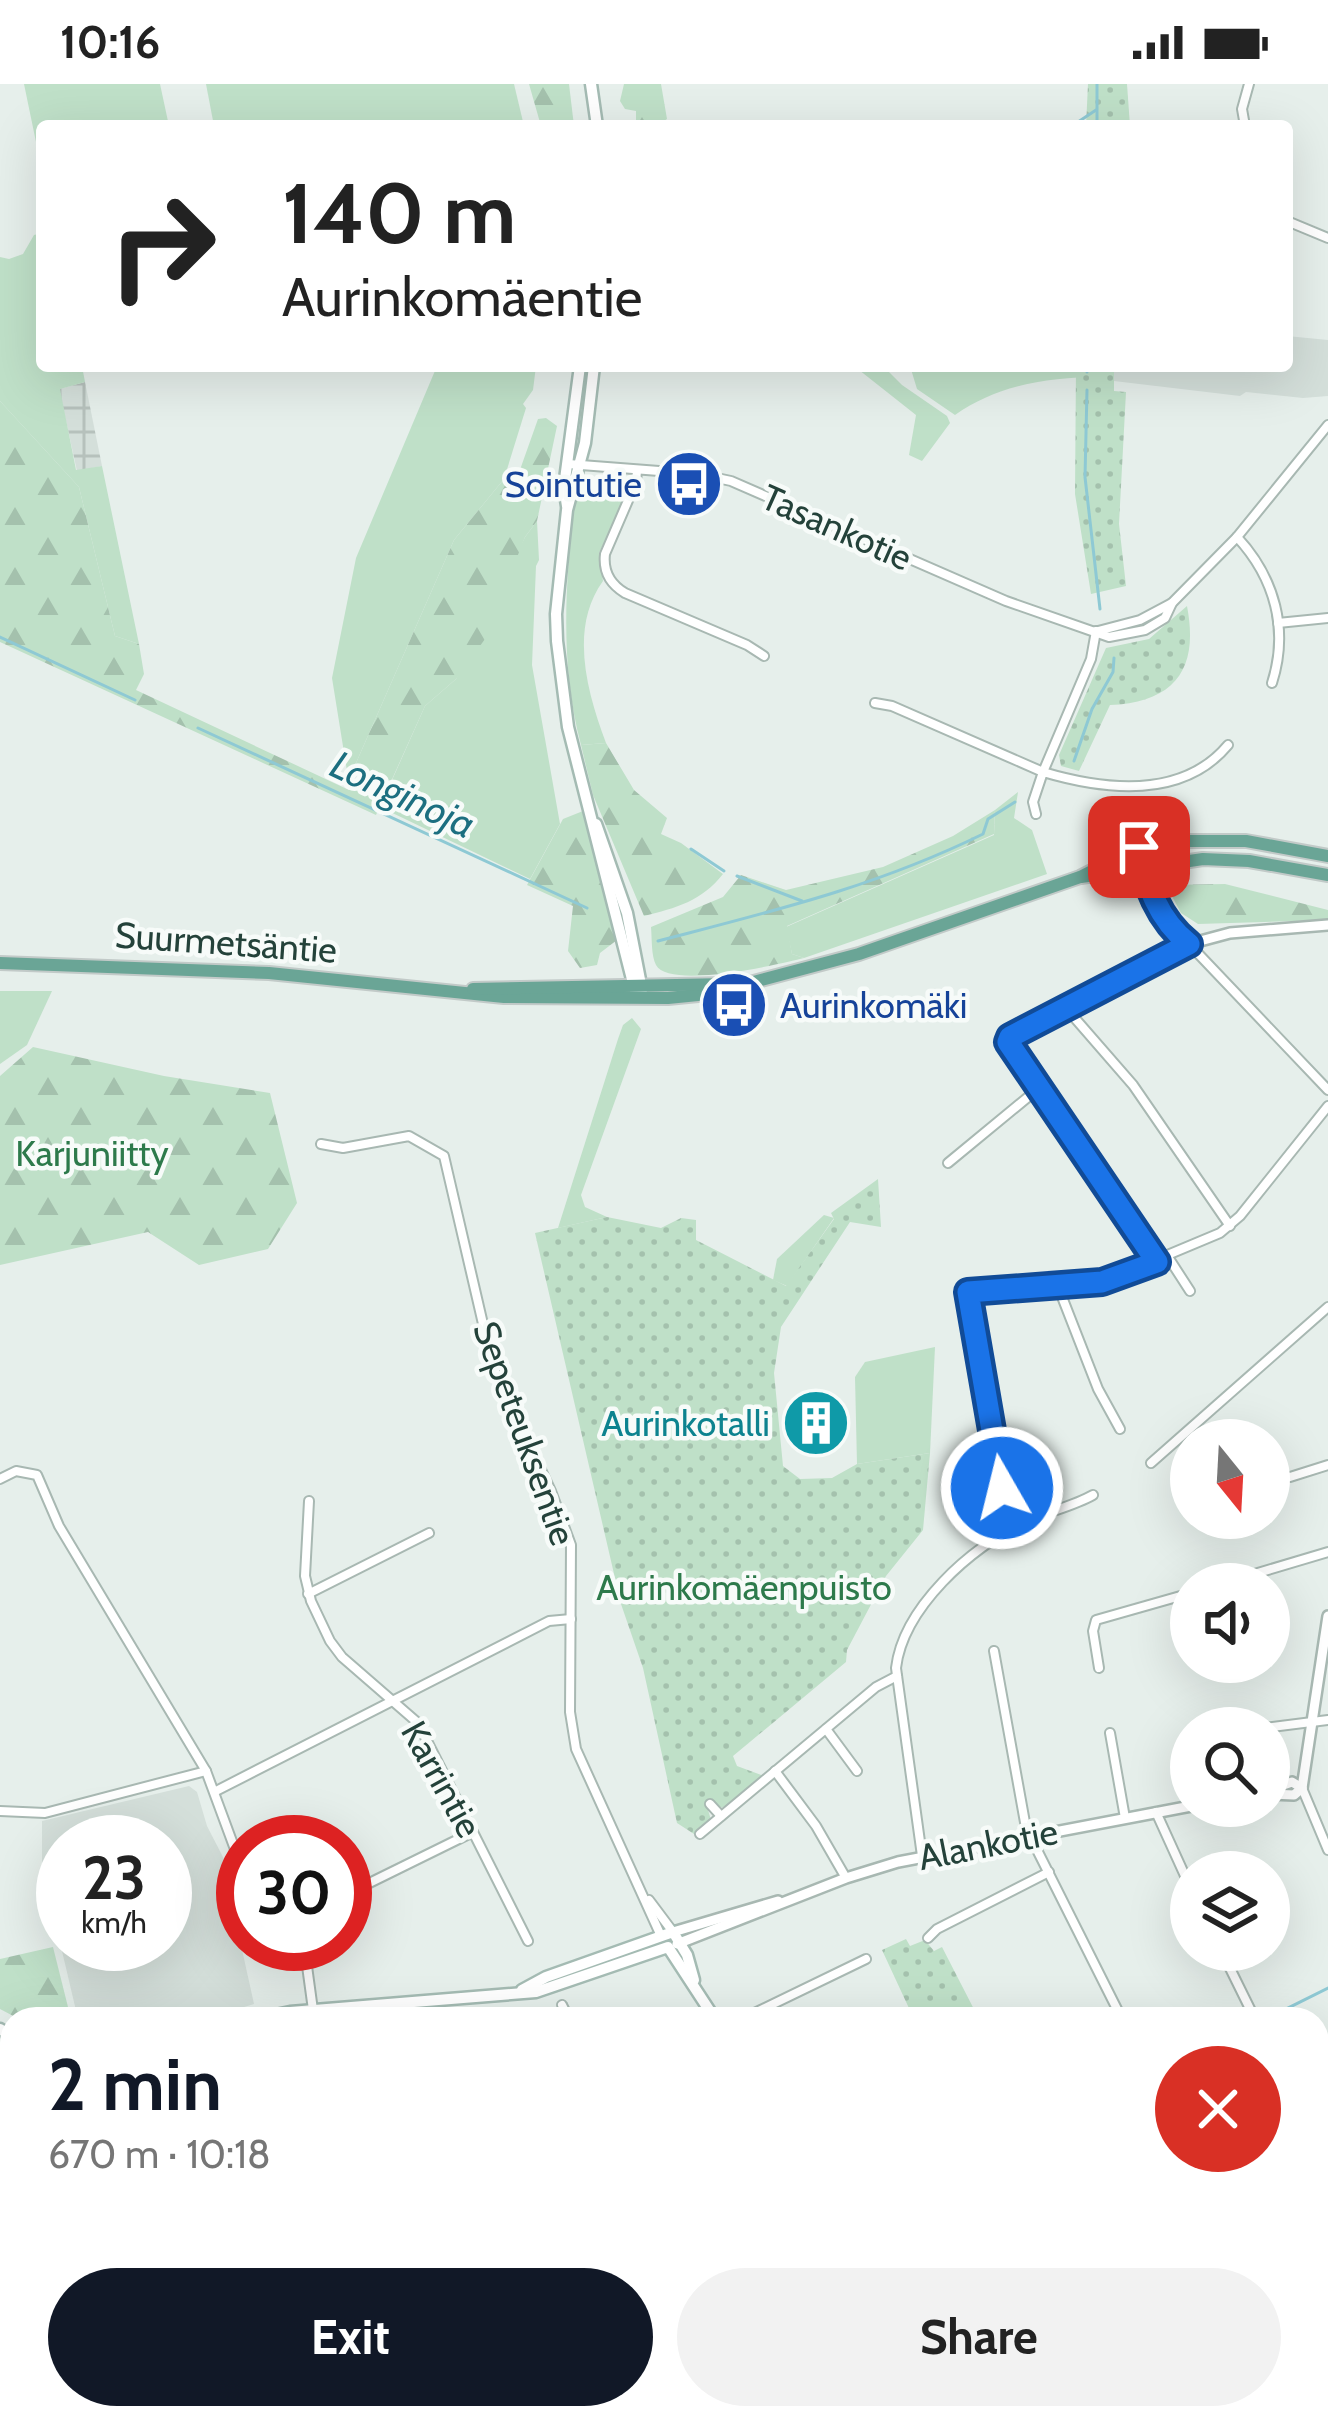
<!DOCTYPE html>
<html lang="en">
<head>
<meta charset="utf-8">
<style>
	:root { --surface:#fff; --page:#f2f2f2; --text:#222; --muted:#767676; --accent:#111827 }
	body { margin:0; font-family:Cabin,sans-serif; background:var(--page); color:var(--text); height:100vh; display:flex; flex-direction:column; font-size:45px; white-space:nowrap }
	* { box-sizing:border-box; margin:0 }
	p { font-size:39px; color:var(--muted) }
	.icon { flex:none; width:66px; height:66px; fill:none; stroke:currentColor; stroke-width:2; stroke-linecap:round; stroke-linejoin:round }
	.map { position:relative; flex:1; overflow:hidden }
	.side { position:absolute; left:0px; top:1923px; width:1329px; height:423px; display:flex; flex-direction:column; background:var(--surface); border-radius:36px 36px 0 0; box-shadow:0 12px 48px #0002 }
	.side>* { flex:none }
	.banner { position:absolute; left:36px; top:36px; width:1257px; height:252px; border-radius:12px; box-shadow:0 12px 48px #0002; background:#fff; color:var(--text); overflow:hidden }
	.needle { width:78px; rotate:162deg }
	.tools { position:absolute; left:1170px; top:1335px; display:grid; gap:24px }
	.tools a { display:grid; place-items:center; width:120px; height:120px; border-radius:50%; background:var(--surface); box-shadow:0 12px 48px #0002; font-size:60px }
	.speed { position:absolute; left:36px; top:1731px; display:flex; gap:24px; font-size:60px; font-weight:700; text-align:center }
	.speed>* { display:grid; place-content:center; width:156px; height:156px; border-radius:50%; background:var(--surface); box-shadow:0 12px 48px #0002; line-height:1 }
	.speed small { font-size:30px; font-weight:400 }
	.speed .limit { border:18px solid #d22; background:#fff; color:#111 }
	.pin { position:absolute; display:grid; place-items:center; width:102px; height:102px; color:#fff; margin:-51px; border-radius:24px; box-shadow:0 6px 18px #0006 }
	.me { position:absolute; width:132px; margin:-66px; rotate:352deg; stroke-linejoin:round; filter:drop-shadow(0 0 9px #0008) }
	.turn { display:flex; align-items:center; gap:42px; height:252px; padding:0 48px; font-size:54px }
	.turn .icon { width:156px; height:156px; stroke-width:2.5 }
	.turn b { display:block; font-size:84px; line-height:102px }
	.round { display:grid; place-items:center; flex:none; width:126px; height:126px; border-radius:63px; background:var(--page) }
	.overview { display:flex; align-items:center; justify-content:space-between; height:204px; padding:0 48px }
	h1 { font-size:72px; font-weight:800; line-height:90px; color:var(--accent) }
	.action { display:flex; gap:24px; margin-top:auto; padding:24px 48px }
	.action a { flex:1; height:138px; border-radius:72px; background:var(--accent); color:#fff; font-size:48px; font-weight:800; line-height:138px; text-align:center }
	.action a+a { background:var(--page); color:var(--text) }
	.status { display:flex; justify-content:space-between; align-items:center; height:84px; padding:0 60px; background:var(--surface); direction:ltr }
	.status svg { height:33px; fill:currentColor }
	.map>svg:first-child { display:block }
</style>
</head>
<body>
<div class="status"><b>10:16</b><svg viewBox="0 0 49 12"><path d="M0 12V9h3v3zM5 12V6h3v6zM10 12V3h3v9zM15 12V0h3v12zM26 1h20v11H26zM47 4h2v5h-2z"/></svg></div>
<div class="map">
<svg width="1328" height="2344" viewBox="0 0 1328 2344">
	<defs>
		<pattern id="industrial-grid" width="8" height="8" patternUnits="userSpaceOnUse" patternTransform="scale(3)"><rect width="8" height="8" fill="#d4dfda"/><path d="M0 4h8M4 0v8" fill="none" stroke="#b6c1bc"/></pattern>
		<pattern id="forest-firs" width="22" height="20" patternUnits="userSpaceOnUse" patternTransform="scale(3)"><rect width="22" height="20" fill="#bfe0c8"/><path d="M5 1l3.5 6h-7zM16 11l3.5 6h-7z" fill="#a4c1ad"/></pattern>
		<pattern id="park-dots" width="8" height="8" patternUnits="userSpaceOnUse" patternTransform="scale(3)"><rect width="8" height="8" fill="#bfe0c8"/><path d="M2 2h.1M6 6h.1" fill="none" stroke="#a4c1ad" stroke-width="1.8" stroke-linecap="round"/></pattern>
	</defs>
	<rect width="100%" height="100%" fill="#e6efeb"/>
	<!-- built -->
	<g fill="#d4dfda" fill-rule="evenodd">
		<path d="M 1287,252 L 1328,256 L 1328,312 L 1303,314 L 1246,308 L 1240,312 L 1114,297 L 1114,282 L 1287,282 Z"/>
		<path d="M 189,1702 L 197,1708 L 207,1742 L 226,1779 L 243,1838 L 241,1861 L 254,1920 L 205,1935 L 78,1935 L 42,1782 L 42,1737 ZM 63,1758 L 165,1758 L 165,1860 L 63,1860 Z"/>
		<path d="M 742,2334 L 898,2334 L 904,2344 L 681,2344 L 670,2335 Z"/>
	</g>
	<!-- industrial -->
	<path fill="url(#industrial-grid)" d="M 85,298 L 102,382 L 77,387 L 59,305 Z"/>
	<!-- grass -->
	<g fill="#bfe0c8">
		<path d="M 24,0 L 160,0 L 169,42 L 42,42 L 42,87 Z"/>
		<path d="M 206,0 L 514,0 L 524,42 L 214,42 Z"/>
		<path d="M 42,149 L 42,282 L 82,282 L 85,298 L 60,305 L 76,386 L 102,382 L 139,560 L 115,552 L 79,403 L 0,317 L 0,173 L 9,175 L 23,170 L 34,151 Z"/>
		<path d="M 437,282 L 536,282 L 533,306 L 523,320 L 526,324 L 504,395 L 454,456 L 356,679 L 347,687 L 332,594 L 356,474 Z"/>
		<path d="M 854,282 L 883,282 L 902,301 L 947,332 L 950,339 L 922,377 L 909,371 L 916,331 Z"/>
		<path d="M 910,282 L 1090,282 L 1099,293 C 1049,293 997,301 955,331 L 917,305 Z"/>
		<path d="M 622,402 L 627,402 L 627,410 L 599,469 L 603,497 C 569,544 587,608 606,659 L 581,661 C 560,582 565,503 574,423 L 577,412 L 596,403 Z"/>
		<path d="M 537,437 L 539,476 L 536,482 L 532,581 L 560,740 L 530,795 L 380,723 L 425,622 L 456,595 L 525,453 Z"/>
		<path d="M 1018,708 L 1014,734 L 1032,746 L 1047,790 L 804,874 L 792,870 L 786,843 L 994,751 L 995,726 Z"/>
		<path d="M 0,907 L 52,907 L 27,961 L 0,980 Z"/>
		<path d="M 632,934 L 641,945 L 581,1111 L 585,1123 L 607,1133 L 558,1144 L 618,955 L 623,941 Z"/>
		<path d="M 824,1131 L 834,1134 L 787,1202 L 773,1196 L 777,1175 Z"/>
		<path d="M 935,1263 L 930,1369 L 857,1380 L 855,1293 L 865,1278 Z"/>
	</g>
	<!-- forest -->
	<g fill="url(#forest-firs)">
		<path d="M 529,0 L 569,0 L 574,42 L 541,42 Z"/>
		<path d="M 624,0 L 661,0 L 667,35 L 656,42 L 636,42 L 636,27 L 625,25 L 620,17 Z"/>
		<path d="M 0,317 L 79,403 L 115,552 L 139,560 L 144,590 L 136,606 L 349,706 L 371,695 L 347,687 L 356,679 L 454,456 L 504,395 L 516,397 L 538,335 L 546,334 L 557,342 L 537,437 L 525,453 L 485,555 L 456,595 L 425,622 L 376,731 L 0,558 Z"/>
		<path d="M 606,659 L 634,706 L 667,734 L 661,750 L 681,759 L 723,790 C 702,817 676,824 644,832 L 593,711 L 581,661 Z"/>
		<path d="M 995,726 L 994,750 L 787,842 L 792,870 L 804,874 C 781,880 669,906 656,881 C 651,872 652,854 651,843 L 723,813 L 741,791 L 786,806 L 883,783 L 953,752 Z"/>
		<path d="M 583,727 L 617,856 L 600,869 L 597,881 L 580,884 L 568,867 L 573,822 L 527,801 L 563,735 Z"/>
		<path d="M 1225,800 L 1328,826 L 1328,836 L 1198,840 L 1181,829 L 1166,801 Z"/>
		<path d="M 33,963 L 164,992 L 270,1009 L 297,1119 L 268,1165 L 199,1181 L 148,1148 L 0,1181 L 0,992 Z"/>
		<path d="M 53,1863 L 71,1935 L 19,1935 L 0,1925 L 0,1875 Z"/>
	</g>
	<!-- park -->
	<g fill="url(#park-dots)">
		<path d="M 1088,0 L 1127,0 L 1130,42 L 1086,42 Z"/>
		<path d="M 1076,282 L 1114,282 L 1114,307 L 1126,308 L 1119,440 L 1126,502 L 1091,510 L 1075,410 Z"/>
		<path d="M 1187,522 C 1199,584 1176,618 1110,621 L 1079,687 L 1061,682 L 1059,671 L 1106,564 L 1149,555 Z"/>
		<path d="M 878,1095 L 881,1143 L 850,1138 L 781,1243 L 774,1289 L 783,1382 L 800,1395 L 832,1394 L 857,1380 L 930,1369 L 923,1446 L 886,1492 L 847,1566 L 846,1578 L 733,1672 L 737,1682 L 764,1692 L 726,1722 L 720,1724 L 712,1716 L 706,1719 L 711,1736 L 694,1750 L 677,1739 L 643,1584 L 621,1520 L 535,1149 L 607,1133 L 661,1144 L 681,1134 L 696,1136 L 696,1156 L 786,1202 L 834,1135 L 831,1129 Z"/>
		<path d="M 906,1855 L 910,1862 L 925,1856 L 934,1867 L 942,1863 L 979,1935 L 914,1935 L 882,1866 Z"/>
	</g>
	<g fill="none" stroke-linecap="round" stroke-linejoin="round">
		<!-- stream -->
		<g stroke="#8ec9d4" stroke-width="3">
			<path d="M 1072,42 L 1096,26"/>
			<path d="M 1097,42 L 1097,0"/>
			<path d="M 1087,288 L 1087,282"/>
			<path d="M 1087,306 L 1085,393 L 1100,525"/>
			<path d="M 0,553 L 135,616"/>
			<path d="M 198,644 L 587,824"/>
			<path d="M 1074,677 L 1092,625 L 1113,588 L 1114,574"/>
			<path d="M 691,765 L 724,787"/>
			<path d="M 737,792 L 802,817"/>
			<path d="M 658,857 C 773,827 875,803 983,750 L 988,735 L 1015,718"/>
			<path d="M 1266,1935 L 1328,1904"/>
		</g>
		<defs>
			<g id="minor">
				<path d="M 1245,42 L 1242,25 L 1249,0"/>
				<path d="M 1287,137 L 1328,154"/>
				<path d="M 568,380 L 698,390 L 731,397 L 1006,517 L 1109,553 L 1145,546 L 1165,534 L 1172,519 L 1237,453 L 1328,341"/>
				<path d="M 637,387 L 636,398 L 605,470 C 603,487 610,500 625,509 L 747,561 L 764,572"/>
				<path d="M 1237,453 C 1275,494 1289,546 1272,599"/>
				<path d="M 1278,539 L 1328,534"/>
				<path d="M 1098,547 L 1140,536 L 1172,519"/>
				<path d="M 875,619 L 892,622 L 1043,688 L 1091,575 L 1096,547"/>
				<path d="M 1036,730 L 1033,718 L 1043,688 C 1104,706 1182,716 1228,661"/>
				<path d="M 1066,924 L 1133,1001 L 1230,1142"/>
				<path d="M 321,1060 L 343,1064 L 409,1052 L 444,1072 L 493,1283 L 551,1407 L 571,1461 L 570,1628 L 576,1665 L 661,1852"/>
				<path d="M 948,1079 L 1039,1004"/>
				<path d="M 1168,1173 L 1190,1207"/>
				<path d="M 1157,1178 L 1013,966 L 1009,953 L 1189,860 L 1328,1006"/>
				<path d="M 1057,1200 L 1098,1305 L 1120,1345"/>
				<path d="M 1151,1379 L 1328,1223"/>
				<path d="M 1290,1393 L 1328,1381"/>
				<path d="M 0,1395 L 16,1387 L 37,1391 L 59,1442 L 206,1687 L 243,1787"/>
				<path d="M 1002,1404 L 968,1207 L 1103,1198 L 1220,1149 L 1240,1132 L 1328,1022"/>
				<path d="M 309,1417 L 305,1492 L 311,1517 L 330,1557 L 342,1573 L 418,1639 L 528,1857"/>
				<path d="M 1221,1500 L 1328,1468"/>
				<path d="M 308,1510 L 429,1449"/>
				<path d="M 994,1567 L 1026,1744 L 1122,1935"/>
				<path d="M 1099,1584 L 1093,1547 L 1096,1536 L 1191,1509"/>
				<path d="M 1264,1644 L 1328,1636"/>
				<path d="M 826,1645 L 857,1687"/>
				<path d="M 1110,1649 L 1125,1734"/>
				<path d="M 775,1687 L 816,1742 L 846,1794"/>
				<path d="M 1302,1704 L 1328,1766"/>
				<path d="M 216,1707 L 549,1537 L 571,1535"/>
				<path d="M 710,1720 L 721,1732"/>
				<path d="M 0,1727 L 45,1729 L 206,1687"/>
				<path d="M 1156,1728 L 1191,1805"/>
				<path d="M 700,1750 L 876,1603 L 897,1592"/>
				<path d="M 922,1772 L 896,1584 C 903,1524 971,1463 1023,1439 C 1045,1428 1072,1423 1093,1411"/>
				<path d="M 345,1811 L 473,1748"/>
				<path d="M 649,1816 L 673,1848"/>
				<path d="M 928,1854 L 937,1845 L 1049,1788"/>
				<path d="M 294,1860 L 307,1882 L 313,1926"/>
				<path d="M 1221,1866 L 1255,1935"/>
				<path d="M 562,1921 L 569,1935"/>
				<path d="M 742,1935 L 866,1875"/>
				<path d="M 0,2050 L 12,2059"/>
				<path d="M 1317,2061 L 1328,2083"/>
				<path d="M 1317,2167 L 1328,2162"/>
				<path d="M 1317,2200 L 1328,2223"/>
				<path d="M 0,2204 L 12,2197"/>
				<path d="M 549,2334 L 553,2344"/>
				<path d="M 1001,2334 L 1008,2344"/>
				<path d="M 1062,2334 L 1067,2344"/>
				<path d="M 1184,2334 L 1187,2341"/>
				<path d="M 154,2344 L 161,2334"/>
				<path d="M 275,2344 L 276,2334"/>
				<path d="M 408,2344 L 413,2334"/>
				<path d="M 959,2344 L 979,2334"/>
			</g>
			<g id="tertiary">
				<path d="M 1139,763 C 1146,801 1158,834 1189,860 L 1230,849 L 1328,841"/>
				<path d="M 1302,1704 L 1328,1532"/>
				<path d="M 1269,1706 L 1292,1698 L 1302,1704"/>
				<path d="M 1269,1710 L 1294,1711 L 1302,1704"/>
				<path d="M 673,1848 L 778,1817"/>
				<path d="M 677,1860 L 846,1794 L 898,1778 L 1191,1722"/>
			</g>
			<g id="secondary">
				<path d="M 591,0 L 597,42"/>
				<path d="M 594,282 L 585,359 L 567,426 L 556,530 L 557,557 L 568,643 L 635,907"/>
				<path d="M 567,422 L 564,403 L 580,282"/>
				<path d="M 596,740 L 627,829 L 642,906"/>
				<path d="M 522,1906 L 546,1893 L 673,1848 L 687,1871 L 694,1896"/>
				<path d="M 232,1935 L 250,1935"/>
				<path d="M 256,1935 L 290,1928 L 536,1908 L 668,1863 L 715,1935"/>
				<path d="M 0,1945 L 12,1953"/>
				<path d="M 908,2334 L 912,2344"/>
				<path d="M 920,2334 L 925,2344"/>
			</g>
			<g id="primary">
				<path d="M 1081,793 L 1203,775 L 1249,777 L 1328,791"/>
				<path d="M 0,879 L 269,889 L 504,913 L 668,914 L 708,910 L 859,870 L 1080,793 L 1139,763 L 1167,757 L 1246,757 L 1328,772"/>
				<path d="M 473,905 L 728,900"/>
			</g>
		</defs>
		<!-- minor casing -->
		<use href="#minor" stroke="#a8b8b2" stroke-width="12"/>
		<!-- tertiary casing -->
		<use href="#tertiary" stroke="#a8b8b2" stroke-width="14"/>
		<!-- secondary casing -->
		<use href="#secondary" stroke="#a4bbb3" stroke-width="15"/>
		<!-- primary casing -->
		<use href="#primary" stroke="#c2cac8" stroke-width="16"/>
		<!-- minor -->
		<use href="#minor" stroke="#fff" stroke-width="8"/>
		<!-- tertiary -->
		<use href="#tertiary" stroke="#fff" stroke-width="9"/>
		<!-- secondary -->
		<use href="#secondary" stroke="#fff" stroke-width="10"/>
		<!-- primary -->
		<use href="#primary" stroke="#6aa596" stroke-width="12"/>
	</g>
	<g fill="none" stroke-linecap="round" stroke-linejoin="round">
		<defs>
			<path id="route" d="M 1002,1404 L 968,1208 L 1102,1198 L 1157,1178 L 1008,958 L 1010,953 L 1189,860 C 1158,835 1146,801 1139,763"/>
		</defs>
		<!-- route casing -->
		<use href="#route" stroke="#114b97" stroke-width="30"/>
		<!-- route -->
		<use href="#route" stroke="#1a73e8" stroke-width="21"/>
	</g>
	<!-- icons -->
	<defs>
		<symbol id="bus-disc" viewBox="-11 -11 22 22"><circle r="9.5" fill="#1a4fb4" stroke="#f7fbf9"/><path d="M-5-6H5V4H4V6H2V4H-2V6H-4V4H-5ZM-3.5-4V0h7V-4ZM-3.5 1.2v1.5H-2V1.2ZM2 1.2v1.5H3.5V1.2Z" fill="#fff"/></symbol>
		<symbol id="building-disc" viewBox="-11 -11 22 22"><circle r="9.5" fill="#0f9aa8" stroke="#f7fbf9"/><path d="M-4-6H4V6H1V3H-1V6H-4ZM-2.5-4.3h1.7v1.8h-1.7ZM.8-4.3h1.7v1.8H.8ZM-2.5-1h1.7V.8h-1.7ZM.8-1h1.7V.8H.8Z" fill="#fff"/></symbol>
	</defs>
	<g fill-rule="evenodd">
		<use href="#bus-disc" x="651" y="362" width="76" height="76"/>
		<use href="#bus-disc" x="696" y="883" width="76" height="76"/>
		<use href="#building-disc" x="778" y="1301" width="76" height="76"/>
	</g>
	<g text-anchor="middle" stroke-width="9" stroke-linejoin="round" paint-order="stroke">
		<!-- transit labels -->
		<g font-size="36" fill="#164399" stroke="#f7fbf9" text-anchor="end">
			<text x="642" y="413">Sointutie</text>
			<text x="780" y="934" text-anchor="start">Aurinkomäki</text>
		</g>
		<!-- street labels -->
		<g font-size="36" fill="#24423a" stroke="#f7fbf9">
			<text transform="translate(837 443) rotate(24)" y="13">Tasankotie</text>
			<text transform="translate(226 858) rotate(4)" y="13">Suurmetsäntie</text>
			<text transform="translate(525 1349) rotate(70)" y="13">Sepeteuksentie</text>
			<text transform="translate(442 1695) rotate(61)" y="13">Karrintie</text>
			<text transform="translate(988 1760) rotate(-11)" y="13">Alankotie</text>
		</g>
		<!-- park labels -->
		<g font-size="36" fill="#2d7a4b" stroke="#f7fbf9">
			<text x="92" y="1082">Karjuniitty</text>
			<text x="744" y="1516">Aurinkomäenpuisto</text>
		</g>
		<!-- culture labels -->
		<g font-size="36" fill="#0d838f" stroke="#f7fbf9" text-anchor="end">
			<text x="770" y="1352">Aurinkotalli</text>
		</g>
		<!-- water labels -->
		<g font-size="39" font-style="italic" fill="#1c6f80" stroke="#f7fbf9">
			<text transform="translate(403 710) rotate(25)" y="14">Longinoja</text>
		</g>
	</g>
</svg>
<div class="tools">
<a><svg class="needle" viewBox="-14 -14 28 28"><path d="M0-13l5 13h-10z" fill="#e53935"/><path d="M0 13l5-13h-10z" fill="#767676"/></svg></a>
<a><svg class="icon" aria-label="sound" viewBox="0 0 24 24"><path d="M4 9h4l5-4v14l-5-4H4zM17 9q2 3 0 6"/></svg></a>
<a><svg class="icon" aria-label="search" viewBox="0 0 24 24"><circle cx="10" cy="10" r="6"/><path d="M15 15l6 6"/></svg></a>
<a><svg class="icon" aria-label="layers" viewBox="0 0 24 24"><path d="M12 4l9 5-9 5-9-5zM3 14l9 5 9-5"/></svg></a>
</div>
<div class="speed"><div>23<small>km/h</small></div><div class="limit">30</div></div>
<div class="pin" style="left:1139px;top:763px;background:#d93025"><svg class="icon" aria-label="arrive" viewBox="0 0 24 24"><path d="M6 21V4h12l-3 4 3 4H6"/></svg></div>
<svg class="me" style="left:1002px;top:1404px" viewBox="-20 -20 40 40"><circle r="17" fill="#1a73e8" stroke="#fff" stroke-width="3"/><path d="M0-11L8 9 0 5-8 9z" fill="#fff"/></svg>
<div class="banner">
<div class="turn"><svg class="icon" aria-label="right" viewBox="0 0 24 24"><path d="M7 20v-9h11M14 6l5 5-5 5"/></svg><div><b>140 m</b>Aurinkomäentie</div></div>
</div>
<section class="side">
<div class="overview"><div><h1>2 min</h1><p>670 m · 10:18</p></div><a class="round" style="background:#d93025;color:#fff"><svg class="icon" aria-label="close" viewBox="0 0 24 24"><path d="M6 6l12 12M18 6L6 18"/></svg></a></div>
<div class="action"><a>Exit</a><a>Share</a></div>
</section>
</div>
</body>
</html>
